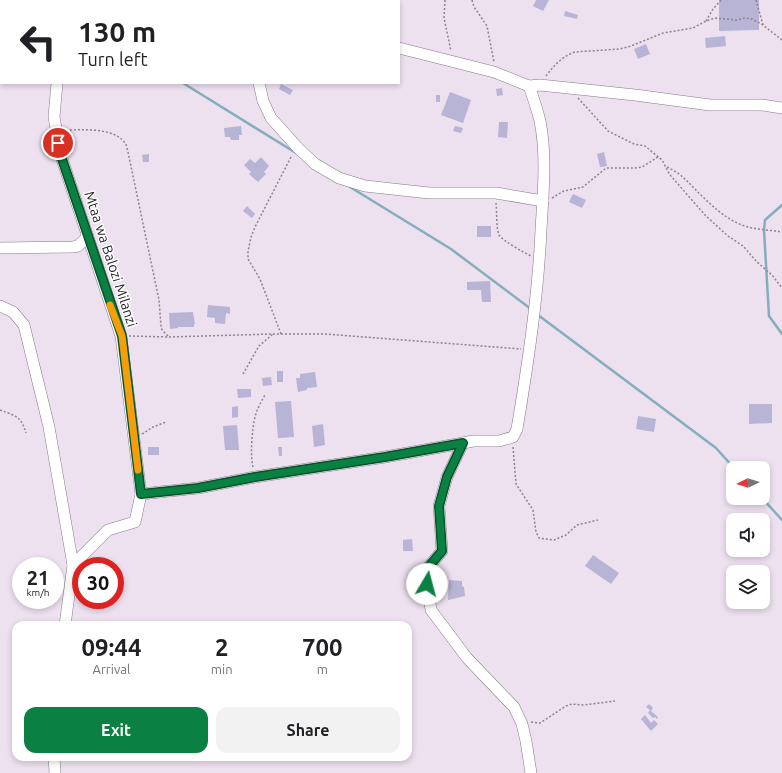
<!DOCTYPE html>
<html lang="en">
<head>
<meta charset="utf-8">
<style>
	:root { --surface:#fff; --page:#f2f2f2; --text:#202124; --muted:#757577; --accent:#0b8043 }
	body { margin:0; font-family:Ubuntu,sans-serif; background:var(--page); color:var(--text); height:100vh; display:flex; flex-direction:column; font-size:15px; white-space:nowrap }
	* { box-sizing:border-box; margin:0 }
	p { font-size:13px; color:var(--muted) }
	.icon { flex:none; width:22px; height:22px; fill:none; stroke:currentColor; stroke-width:2; stroke-linecap:round; stroke-linejoin:round }
	.map { position:relative; flex:1; overflow:hidden }
	.side { position:absolute; left:12px; top:621px; width:400px; height:140px; display:flex; flex-direction:column; background:var(--surface); border-radius:12px; box-shadow:0 2px 6px #0003 }
	.side>* { flex:none }
	.top-card { position:absolute; left:0px; top:0px; width:400px; height:84px; box-shadow:0 2px 6px #0003; background:#fff; color:var(--text); overflow:hidden }
	.needle { width:26px; rotate:265deg }
	.tools { position:absolute; left:726px; top:461px; display:grid; gap:8px }
	.tools a { display:grid; place-items:center; width:44px; height:44px; border-radius:8px; background:var(--surface); box-shadow:0 2px 6px #0003; font-size:20px }
	.speed { position:absolute; left:12px; top:557px; display:flex; gap:8px; font-size:20px; font-weight:700; text-align:center }
	.speed>* { display:grid; place-content:center; width:52px; height:52px; border-radius:50%; background:var(--surface); box-shadow:0 2px 6px #0003; line-height:1 }
	.speed small { font-size:10px; font-weight:400 }
	.speed .limit { border:6px solid #d22; background:#fff; color:#111 }
	.pin { position:absolute; display:grid; place-items:center; width:34px; height:34px; color:#fff; margin:-17px; border:2px solid #fff; border-radius:50%; box-shadow:0 1px 4px #0007 }
	.me { position:absolute; width:44px; margin:-22px; rotate:8deg; stroke-linejoin:round; filter:drop-shadow(0 0 3px #0008) }
	.turn { display:flex; align-items:center; gap:14px; height:84px; padding:0 12px; font-size:18px }
	.turn .icon { width:52px; height:52px; stroke-width:2.5 }
	.turn b { display:block; font-size:28px; line-height:34px }
	.eta { display:flex; justify-content:space-evenly; align-items:center; height:68px; text-align:center }
	.eta b { font-size:24px; font-weight:700; line-height:28px }
	.primary-button { display:flex; gap:8px; margin-top:auto; padding:8px 12px }
	.primary-button a { flex:1; height:46px; border-radius:12px; background:var(--accent); color:#fff; font-size:16px; font-weight:700; line-height:46px; text-align:center }
	.primary-button a+a { background:var(--page); color:var(--text) }
	.map>svg:first-child { display:block }
</style>
</head>
<body>
<div class="map">
<svg width="782" height="773" viewBox="0 0 782 773">
	<rect width="100%" height="100%" fill="#ede0ef"/>
	<g fill="none" stroke-linecap="round" stroke-linejoin="round">
		<!-- stream -->
		<g stroke="#86adbb" stroke-width="2.5">
			<path d="M 183,83 L 296,153"/>
			<path d="M 350,187 L 451,249 L 531,309"/>
			<path d="M 782,205 L 765,220 L 764,230 L 769,316 L 782,334"/>
			<path d="M 538,315 L 716,448 L 734,468"/>
			<path d="M 762,498 L 782,520"/>
		</g>
	</g>
	<!-- building -->
	<g fill="#b7b4d5">
		<path d="M 536,0 L 549,0 L 543,11 L 533,6 Z"/>
		<path d="M 719,0 L 759,0 L 759,30 L 719,31 Z"/>
		<path d="M 565,11 L 578,15 L 577,19 L 564,16 Z"/>
		<path d="M 725,36 L 726,46 L 706,48 L 705,38 Z"/>
		<path d="M 646,44 L 650,54 L 638,59 L 634,49 Z"/>
		<path d="M 281,84 L 293,90 L 290,95 L 279,89 Z"/>
		<path d="M 502,88 L 503,95 L 497,96 L 496,89 Z"/>
		<path d="M 450,92 L 471,100 L 463,123 L 441,115 Z"/>
		<rect x="436" y="95" width="4" height="7"/>
		<path d="M 499,122 L 508,122 L 507,138 L 498,137 Z"/>
		<path d="M 241,126 L 242,135 L 239,135 L 239,140 L 231,140 L 230,137 L 225,137 L 224,128 Z"/>
		<path d="M 455,126 L 463,128 L 461,133 L 453,131 Z"/>
		<path d="M 604,152 L 607,166 L 600,167 L 597,154 Z"/>
		<path d="M 149,154 L 149,162 L 143,162 L 142,155 Z"/>
		<path d="M 261,157 L 269,166 L 264,172 L 266,174 L 258,182 L 249,174 L 251,172 L 244,165 L 250,159 L 255,163 Z"/>
		<path d="M 573,194 L 586,200 L 582,208 L 569,202 Z"/>
		<path d="M 247,206 L 255,214 L 252,218 L 243,211 Z"/>
		<rect x="477" y="226" width="14" height="11"/>
		<path d="M 490,281 L 491,302 L 482,302 L 481,290 L 467,290 L 467,282 Z"/>
		<path d="M 208,305 L 230,307 L 230,314 L 226,313 L 225,324 L 215,323 L 215,318 L 207,317 Z"/>
		<path d="M 193,312 L 195,324 L 194,324 L 194,327 L 178,327 L 178,328 L 170,329 L 169,313 Z"/>
		<rect x="277" y="371" width="6" height="11"/>
		<path d="M 315,372 L 317,387 L 307,388 L 307,390 L 298,392 L 296,378 L 300,378 L 300,374 Z"/>
		<path d="M 271,377 L 272,385 L 263,386 L 262,378 Z"/>
		<path d="M 237,389 L 251,389 L 251,397 L 238,398 Z"/>
		<path d="M 291,401 L 294,437 L 278,438 L 275,402 Z"/>
		<path d="M 749,404 L 772,404 L 772,423 L 749,424 Z"/>
		<path d="M 238,406 L 238,417 L 232,418 L 232,407 Z"/>
		<path d="M 638,416 L 656,419 L 654,432 L 636,429 Z"/>
		<path d="M 323,424 L 325,445 L 314,447 L 312,426 Z"/>
		<path d="M 237,425 L 239,450 L 225,450 L 223,426 Z"/>
		<rect x="148" y="447" width="11" height="8"/>
		<path d="M 278,447 L 282,447 L 282,456 L 279,456 Z"/>
		<path d="M 412,539 L 413,551 L 403,551 L 403,540 Z"/>
		<path d="M 593,555 L 619,573 L 611,584 L 585,566 Z"/>
		<path d="M 449,580 L 462,581 L 462,586 L 464,587 L 465,596 L 448,600 Z"/>
		<path d="M 649,704 L 653,708 L 651,711 L 658,717 L 657,719 L 655,717 L 653,718 L 648,713 L 650,710 L 646,707 Z"/>
		<path d="M 645,715 L 651,723 L 654,720 L 658,724 L 651,731 L 641,719 Z"/>
	</g>
	<g fill="none" stroke-linecap="round" stroke-linejoin="round">
		<defs>
			<g id="minor">
				<path d="M 299,0 L 300,1"/>
				<path d="M 63,1 L 63,0"/>
				<path d="M 265,1 L 266,0"/>
				<path d="M 399,48 L 494,72 L 529,86 L 540,85 L 635,95 L 710,105 L 762,105 L 782,108"/>
				<path d="M 0,56 L 1,56"/>
				<path d="M 57,83 L 54,117 L 61,156 L 121,336 L 141,494 L 135,522 L 108,530 L 73,565"/>
				<path d="M 259,83 L 263,101 L 271,118 L 298,148 L 315,164 L 339,178 L 365,186 L 429,193 L 496,193 L 543,201"/>
				<path d="M 0,248 L 73,247 L 78,246 L 88,236"/>
				<path d="M 0,306 L 13,312 L 24,325 L 49,427 L 73,565 L 65,625"/>
				<path d="M 463,443 L 447,477 L 439,506 L 442,551 L 425,571 L 431,610 L 467,658 L 514,707 L 522,724 L 526,741 L 531,773"/>
				<path d="M 141,494 L 198,488 L 255,477 L 385,457 L 463,443 L 473,441 L 499,441 L 513,437 L 517,429 C 528,363 538,297 541,230 C 543,194 547,156 540,121 C 537,109 533,97 529,86"/>
				<path d="M 54,757 L 55,773"/>
			</g>
		</defs>
		<!-- minor casing -->
		<use href="#minor" stroke="#857a87" stroke-width="12"/>
		<!-- path -->
		<g stroke="#8c838e" stroke-width="1.5" stroke-dasharray="2 2" stroke-linecap="butt">
			<path d="M 445,0 L 444,18 L 451,51"/>
			<path d="M 472,0 L 474,7 L 487,26 L 494,62"/>
			<path d="M 756,0 L 763,25"/>
			<path d="M 706,21 L 713,9 L 721,0"/>
			<path d="M 546,76 C 554,65 563,56 575,52 L 620,49 L 631,46 L 663,33 L 693,28 L 706,21 L 715,18 L 736,20 L 746,18 L 752,19 L 763,25 L 782,40"/>
			<path d="M 578,98 L 608,131 L 634,144 L 645,146 L 662,160 L 670,175 L 706,216 L 728,236 L 743,246 L 757,262 L 772,275 L 782,288"/>
			<path d="M 66,130 C 82,130 114,127 125,143 C 127,145 127,149 128,152 L 159,300 L 161,326 L 162,330 L 169,337"/>
			<path d="M 667,167 C 684,175 688,183 702,196 C 715,209 730,222 748,227 C 759,230 771,230 782,232"/>
			<path d="M 552,198 L 564,191 L 583,187 L 606,168 L 634,168 L 642,167 L 658,157"/>
			<path d="M 496,203 C 497,211 496,228 499,235 C 503,241 523,252 531,256"/>
			<path d="M 281,334 L 260,279 L 248,259 L 248,251 L 251,237 L 255,227 L 292,155"/>
			<path d="M 129,336 L 169,337 L 273,334 L 325,334 L 521,349"/>
			<path d="M 243,374 L 259,346 L 273,334"/>
			<path d="M 0,410 C 16,416 21,416 26,433"/>
			<path d="M 142,434 L 153,427 L 166,422"/>
			<path d="M 513,447 L 516,484 L 533,510 L 536,532 L 539,538 L 554,540 L 566,535 L 577,525 L 598,520"/>
			<path d="M 253,467 C 250,456 252,429 255,417 C 257,409 261,402 265,395"/>
			<path d="M 531,722 L 540,723 L 566,706 L 572,704 L 583,705 L 615,701"/>
		</g>
		<!-- minor -->
		<use href="#minor" stroke="#fff" stroke-width="11"/>
	</g>
	<g fill="none" stroke-linecap="round" stroke-linejoin="round">
		<defs>
			<path id="route" d="M 58,143 L 61,156 L 122,336 L 141,494 L 198,488 L 255,477 L 385,457 L 463,443 L 447,477 L 439,506 L 442,551 L 425,571 L 427,584"/>
		</defs>
		<!-- route casing -->
		<use href="#route" stroke="#07532c" stroke-width="10"/>
		<!-- route -->
		<use href="#route" stroke="#0b8043" stroke-width="7"/>
		<!-- slow -->
		<path stroke="#f59e0b" stroke-width="7" d="M 110,305 L 122,336 L 138,470"/>
	</g>
	<g text-anchor="middle" stroke-width="3" stroke-linejoin="round" paint-order="stroke">
		<!-- street labels -->
		<g font-size="14" fill="#282329" stroke="#fff">
			<text transform="translate(111 259) rotate(72)" y="5">Mtaa wa Balozi Milanzi</text>
		</g>
	</g>
</svg>
<div class="tools">
<a><svg class="needle" viewBox="-14 -14 28 28"><path d="M0-13l5 13h-10z" fill="#e53935"/><path d="M0 13l5-13h-10z" fill="#757577"/></svg></a>
<a><svg class="icon" aria-label="sound" viewBox="0 0 24 24"><path d="M4 9h4l5-4v14l-5-4H4zM17 9q2 3 0 6"/></svg></a>
<a><svg class="icon" aria-label="layers" viewBox="0 0 24 24"><path d="M12 4l9 5-9 5-9-5zM3 14l9 5 9-5"/></svg></a>
</div>
<div class="speed"><div>21<small>km/h</small></div><div class="limit">30</div></div>
<div class="pin" style="left:58px;top:143px;background:#d93025"><svg class="icon" aria-label="arrive" viewBox="0 0 24 24"><path d="M6 21V4h12l-3 4 3 4H6"/></svg></div>
<svg class="me" style="left:427px;top:584px" viewBox="-20 -20 40 40"><circle r="19" fill="#fff"/><path d="M0-13L10 11 0 6-10 11z" fill="#0b8043"/></svg>
<div class="top-card">
<div class="turn"><svg class="icon" aria-label="left" viewBox="0 0 24 24"><path d="M17 20v-9H6M10 6l-5 5 5 5"/></svg><div><b>130 m</b>Turn left</div></div>
</div>
<section class="side">
<div class="eta">
<div><b>09:44</b><p>Arrival</p></div>
<div><b>2</b><p>min</p></div>
<div><b>700</b><p>m</p></div>
</div>
<div class="primary-button"><a>Exit</a><a>Share</a></div>
</section>
</div>
</body>
</html>
